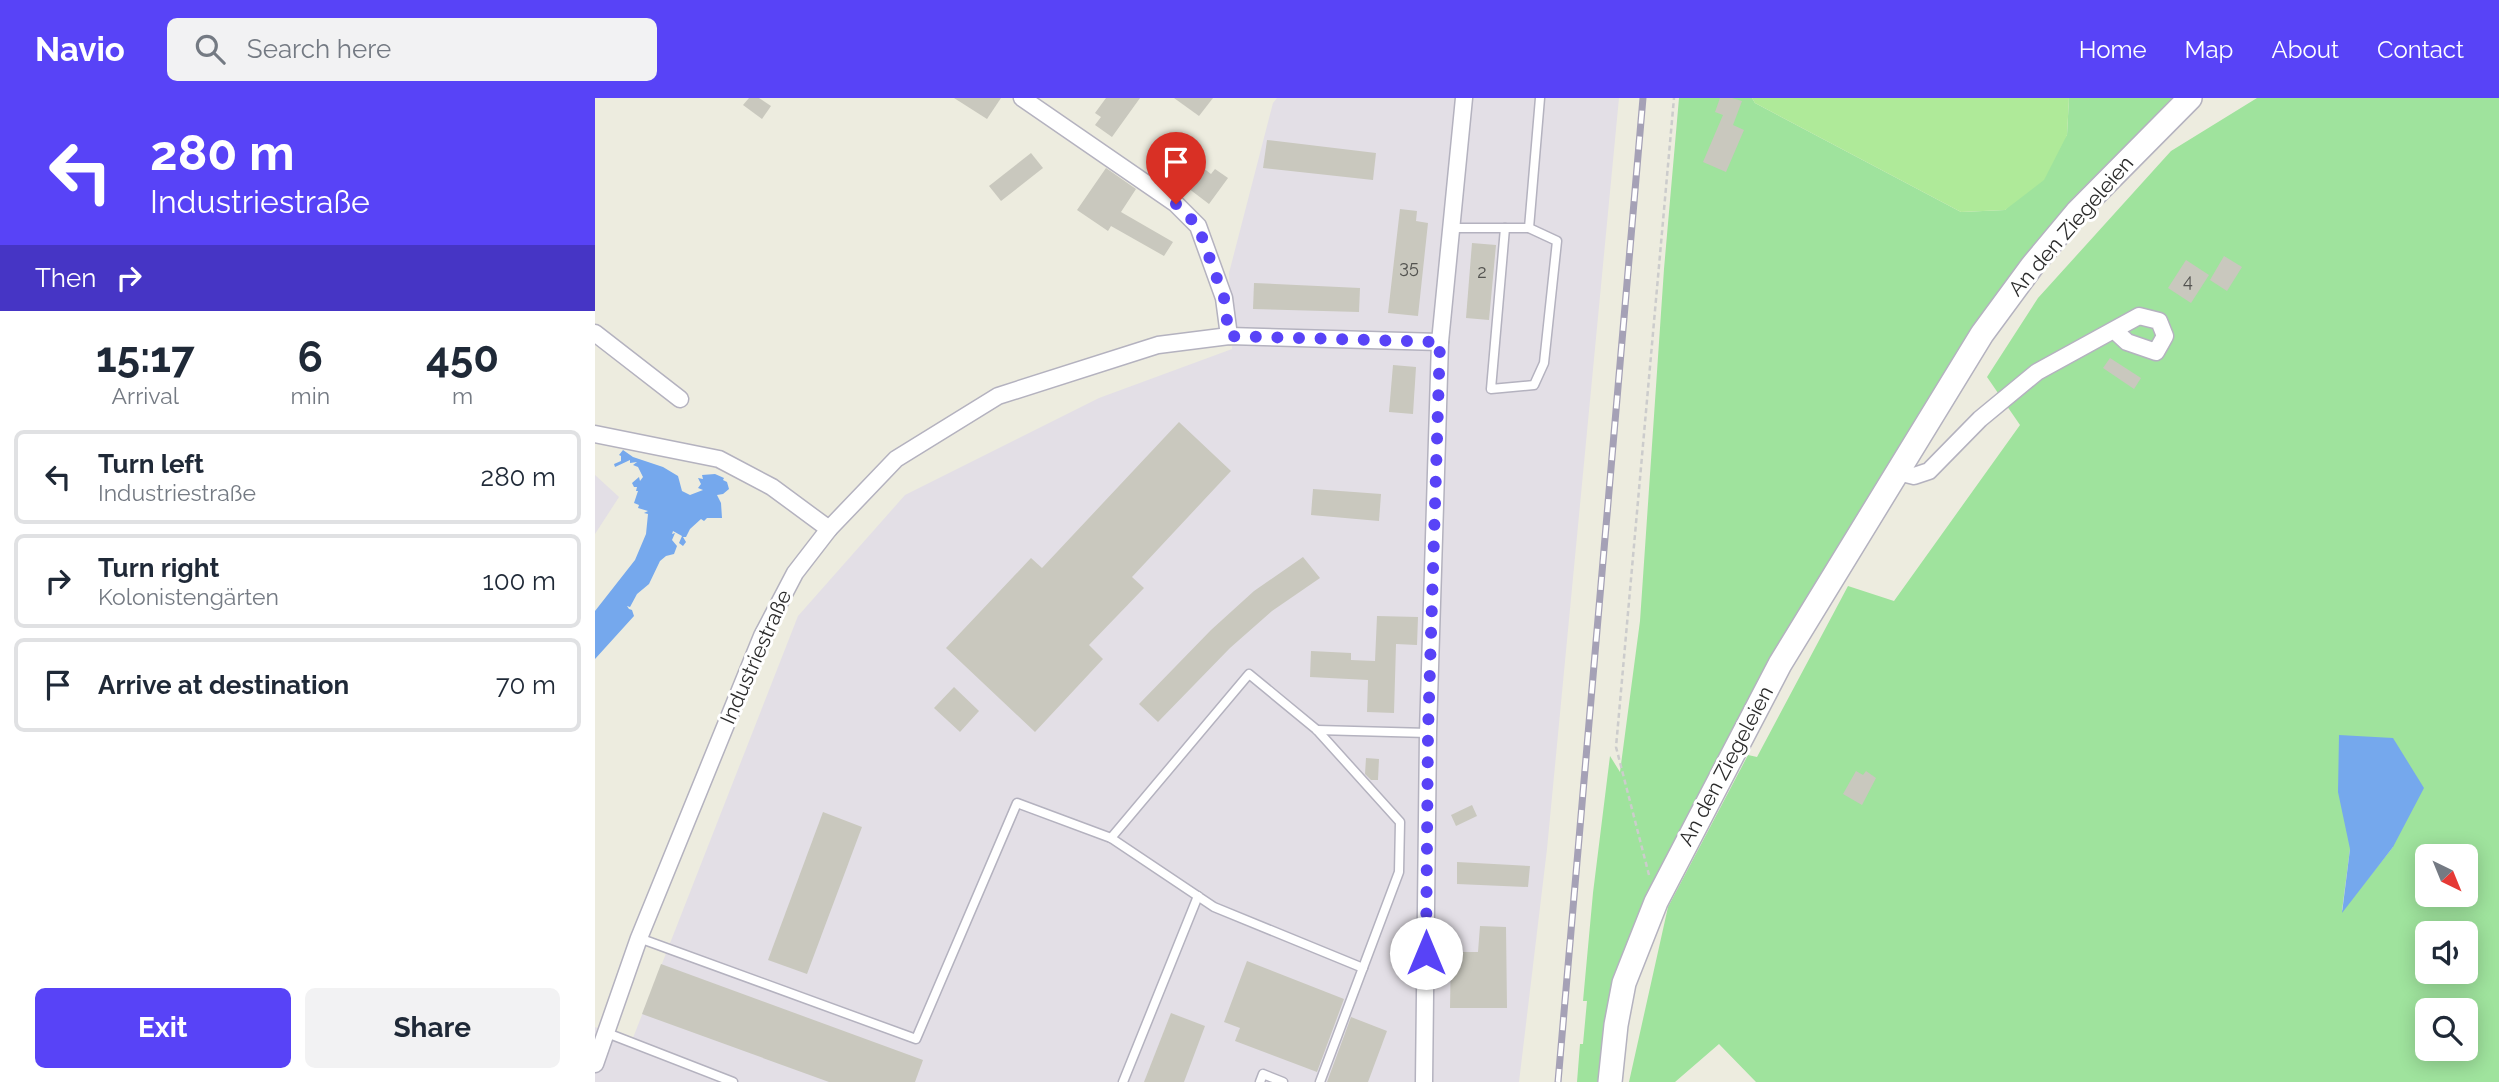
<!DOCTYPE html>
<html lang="en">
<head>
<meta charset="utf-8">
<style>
	:root { --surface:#fff; --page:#f2f2f3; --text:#1f2937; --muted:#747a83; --line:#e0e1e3; --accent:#5843f7 }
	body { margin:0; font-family:Raleway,sans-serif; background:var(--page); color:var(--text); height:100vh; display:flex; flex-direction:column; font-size:26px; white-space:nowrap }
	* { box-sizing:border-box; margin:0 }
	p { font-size:23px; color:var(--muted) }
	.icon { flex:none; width:38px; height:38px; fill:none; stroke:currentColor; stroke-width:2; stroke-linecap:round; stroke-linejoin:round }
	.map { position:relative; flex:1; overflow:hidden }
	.side { display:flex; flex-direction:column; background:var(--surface); width:595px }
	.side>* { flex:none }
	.banner { background:#5843f7; color:#fff; overflow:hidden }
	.needle { width:46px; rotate:137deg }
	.buttons { position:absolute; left:1820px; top:746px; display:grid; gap:14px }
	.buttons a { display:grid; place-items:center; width:63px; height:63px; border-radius:10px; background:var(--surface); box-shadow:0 4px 18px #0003; font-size:35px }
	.pin { position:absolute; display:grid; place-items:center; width:60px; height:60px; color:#fff; margin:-72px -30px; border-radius:50% 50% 50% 0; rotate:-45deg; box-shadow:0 0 7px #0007 }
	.pin .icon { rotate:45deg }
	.me { position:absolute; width:77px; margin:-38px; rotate:0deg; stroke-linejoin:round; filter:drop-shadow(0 0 5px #0008) }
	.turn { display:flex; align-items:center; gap:24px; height:147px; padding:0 35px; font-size:32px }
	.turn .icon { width:91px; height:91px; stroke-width:2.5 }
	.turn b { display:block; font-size:49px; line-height:60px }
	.then { display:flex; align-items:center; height:66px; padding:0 35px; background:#0003; gap:14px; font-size:26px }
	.eta { display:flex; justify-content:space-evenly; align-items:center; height:119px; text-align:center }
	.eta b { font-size:42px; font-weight:700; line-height:49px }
	.button { display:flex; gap:14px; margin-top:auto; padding:14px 35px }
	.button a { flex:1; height:80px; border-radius:10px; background:var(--accent); color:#fff; font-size:28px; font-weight:700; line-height:80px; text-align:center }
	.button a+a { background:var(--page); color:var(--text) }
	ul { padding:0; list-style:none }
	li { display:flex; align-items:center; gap:21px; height:94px; margin:0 14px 10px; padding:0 21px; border:4px solid var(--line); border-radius:10px }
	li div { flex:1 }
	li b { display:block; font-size:26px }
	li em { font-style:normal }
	header { display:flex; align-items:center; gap:42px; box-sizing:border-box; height:98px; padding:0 35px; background:var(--accent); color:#fff }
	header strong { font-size:33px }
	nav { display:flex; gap:38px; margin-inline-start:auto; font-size:24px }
	.search { width:490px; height:63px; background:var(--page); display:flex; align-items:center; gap:18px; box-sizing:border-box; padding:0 24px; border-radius:10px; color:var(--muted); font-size:26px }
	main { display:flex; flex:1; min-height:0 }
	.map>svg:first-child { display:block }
</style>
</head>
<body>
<header>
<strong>Navio</strong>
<div class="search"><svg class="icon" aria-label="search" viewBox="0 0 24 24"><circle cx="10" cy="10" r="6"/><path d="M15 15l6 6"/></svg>Search here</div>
<nav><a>Home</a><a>Map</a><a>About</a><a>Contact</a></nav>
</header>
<main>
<section class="side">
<div class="banner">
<div class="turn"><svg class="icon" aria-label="left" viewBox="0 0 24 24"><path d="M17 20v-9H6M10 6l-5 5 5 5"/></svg><div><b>280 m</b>Industriestraße</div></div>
<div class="then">Then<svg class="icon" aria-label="right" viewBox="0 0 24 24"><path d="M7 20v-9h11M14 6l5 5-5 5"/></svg></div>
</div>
<div class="eta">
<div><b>15:17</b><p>Arrival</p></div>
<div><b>6</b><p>min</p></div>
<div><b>450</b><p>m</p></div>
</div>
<ul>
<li><svg class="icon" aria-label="left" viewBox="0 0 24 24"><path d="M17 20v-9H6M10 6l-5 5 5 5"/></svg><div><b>Turn left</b><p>Industriestraße</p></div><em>280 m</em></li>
<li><svg class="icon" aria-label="right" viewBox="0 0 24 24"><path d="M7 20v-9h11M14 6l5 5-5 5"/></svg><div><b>Turn right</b><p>Kolonistengärten</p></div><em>100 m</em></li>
<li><svg class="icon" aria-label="arrive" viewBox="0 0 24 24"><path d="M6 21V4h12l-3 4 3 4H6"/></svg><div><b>Arrive at destination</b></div><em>70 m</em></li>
</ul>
<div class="button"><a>Exit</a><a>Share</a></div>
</section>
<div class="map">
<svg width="1904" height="984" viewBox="0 0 1904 984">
	<rect width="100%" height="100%" fill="#edecdf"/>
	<!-- industrial -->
	<g fill="#e3dfe6">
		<path d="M 682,0 L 1024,0 L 952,751 L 924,984 L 0,984 L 0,929 L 36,945 L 203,518 L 310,397 L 504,300 L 637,251 L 634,175 L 678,5 Z"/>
		<path d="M 0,377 L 24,399 L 0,436 Z"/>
	</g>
	<!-- green -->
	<g fill="#9fe39d" fill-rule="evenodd">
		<path d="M 1084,0 L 1157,0 L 1160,5 L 1366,114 L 1410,112 L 1472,37 L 1474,0 L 1578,0 L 1477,101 L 1225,483 L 1084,737 L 1008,984 L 982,984 L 985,946 L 988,946 L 992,903 L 988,903 L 998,795 L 1015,658 L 1025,674 L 1045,523 L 1069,171 Z"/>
		<path d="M 1662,0 L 1904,0 L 1904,984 L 1161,984 L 1124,946 L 1080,984 L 1034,984 L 1073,809 L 1153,657 L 1162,659 L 1253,488 L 1299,503 L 1425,327 L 1392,279 L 1443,200 L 1576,53 ZM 1798,749 L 1747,813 L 1755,751 ZM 1832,758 L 1871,758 L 1871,796 L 1832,796 ZM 1832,835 L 1871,835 L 1871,873 L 1832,873 ZM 1832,912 L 1871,912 L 1871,950 L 1832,950 Z"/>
	</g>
	<!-- pitch -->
	<path fill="#afea99" d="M 1157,0 L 1474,0 L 1472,37 L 1449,82 L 1410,112 L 1366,114 L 1160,5 Z"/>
	<!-- water -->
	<g fill="#75a8ed">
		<path d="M 28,352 L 38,359 L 68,369 L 83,378 L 87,393 L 95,397 L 108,392 L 103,390 L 106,386 L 103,380 L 108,381 L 107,377 L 120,376 L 129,380 L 128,382 L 132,384 L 134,391 L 128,396 L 122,397 L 126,405 L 127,420 L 112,420 L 109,423 L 106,421 L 95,431 L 91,439 L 88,439 L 91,444 L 88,448 L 84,445 L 87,438 L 78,433 L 77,436 L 80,435 L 77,442 L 82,448 L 79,456 L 71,458 L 65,463 L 54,486 L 42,496 L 35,509 L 32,508 L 34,511 L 37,512 L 39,518 L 0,561 L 0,513 L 40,462 L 51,436 L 53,416 L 49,415 L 53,413 L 43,410 L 44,407 L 39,405 L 43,393 L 41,393 L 42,389 L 39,389 L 37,385 L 44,379 L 45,383 L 48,379 L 43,369 L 38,367 L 42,364 L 35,365 L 35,362 L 20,369 L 19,366 L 26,363 L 26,358 L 24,357 Z"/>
		<path d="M 1744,637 L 1798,640 L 1829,690 L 1798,749 L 1747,815 L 1755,751 L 1743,694 Z"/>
	</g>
	<!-- building -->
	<g fill="#c9c8be">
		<path d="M 154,0 L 164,0 L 176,8 L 167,21 L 148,7 Z"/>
		<path d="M 359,0 L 406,0 L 392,21 Z"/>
		<path d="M 511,0 L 545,0 L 517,39 L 500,27 L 506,19 L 500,15 Z"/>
		<path d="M 579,0 L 618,0 L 604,18 Z"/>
		<path d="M 1125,0 L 1137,0 L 1147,3 L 1138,27 L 1149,32 L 1131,74 L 1108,64 L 1128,17 L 1120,14 Z"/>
		<path d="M 574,42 L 596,57 L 595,60 L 616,76 L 620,71 L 633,80 L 614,106 L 589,87 L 590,85 L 559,64 Z"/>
		<path d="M 672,42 L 781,55 L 778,82 L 668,70 Z"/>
		<path d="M 436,55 L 448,70 L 406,103 L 394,88 Z"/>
		<path d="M 511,70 L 541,91 L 526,114 L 578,144 L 569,158 L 516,128 L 513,133 L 482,112 Z"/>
		<path d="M 805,111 L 822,113 L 821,123 L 833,125 L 823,218 L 793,215 Z"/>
		<path d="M 877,145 L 901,147 L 894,222 L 871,220 Z"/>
		<path d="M 1629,158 L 1647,169 L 1632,193 L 1615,182 Z"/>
		<path d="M 1591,162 L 1614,177 L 1596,205 L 1573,190 Z"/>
		<path d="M 659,185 L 765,190 L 764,214 L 658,211 Z"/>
		<path d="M 1515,260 L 1546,280 L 1539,291 L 1508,270 Z"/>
		<path d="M 798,267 L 821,269 L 818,316 L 794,314 Z"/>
		<path d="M 584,324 L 636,373 L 537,479 L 549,490 L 494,547 L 508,561 L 440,634 L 351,550 L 436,460 L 447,470 Z"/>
		<path d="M 718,391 L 786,396 L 784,423 L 716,417 Z"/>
		<path d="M 708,459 L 725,480 L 677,513 L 635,550 L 563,624 L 544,606 L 616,532 L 659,493 Z"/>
		<path d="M 782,518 L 823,519 L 822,547 L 801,546 L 799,615 L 772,614 L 773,582 L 715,579 L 716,553 L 756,555 L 756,562 L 780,563 Z"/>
		<path d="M 359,589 L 384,613 L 365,634 L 339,610 Z"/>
		<path d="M 771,660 L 784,661 L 783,682 L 776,682 L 770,676 Z"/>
		<path d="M 1261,673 L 1268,677 L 1271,673 L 1281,680 L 1267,707 L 1248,696 Z"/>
		<path d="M 877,707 L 882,718 L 861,728 L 856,717 Z"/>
		<path d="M 228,714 L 267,729 L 212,876 L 173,862 Z"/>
		<path d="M 862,764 L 935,768 L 933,789 L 862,786 Z"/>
		<path d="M 885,828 L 911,829 L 912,910 L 855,910 L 856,854 L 883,854 Z"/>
		<path d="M 652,863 L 749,901 L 722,974 L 640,943 L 645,930 L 629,924 Z"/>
		<path d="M 66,866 L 328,962 L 320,984 L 234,984 L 47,916 Z"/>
		<path d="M 576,915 L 610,928 L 589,984 L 549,984 Z"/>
		<path d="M 756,919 L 792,933 L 773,984 L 732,984 Z"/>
	</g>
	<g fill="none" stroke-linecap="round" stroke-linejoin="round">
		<defs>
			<g id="lane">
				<path d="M 856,130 L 934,130 L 945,0"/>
				<path d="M 910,130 L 896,291 L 939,287 L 949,265 L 962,143 L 934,130"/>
				<path d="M 722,632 L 833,635"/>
				<path d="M 516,740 L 654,576 L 722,632 L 805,724 L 804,774 L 725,984"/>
				<path d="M 44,840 L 321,941 L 422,705 L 516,740 L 619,809 L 768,870"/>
				<path d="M 12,935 L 138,984"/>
				<path d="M 528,984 L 603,798"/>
				<path d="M 665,984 L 668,976 L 688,984"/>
			</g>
			<g id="street">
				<path d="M 427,0 L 581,106 L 603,128 L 629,200 L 634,238"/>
				<path d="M 0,235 L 85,301"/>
				<path d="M 0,336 L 124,361 L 177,389 L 234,431"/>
				<path d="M 1303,374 L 1319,378 L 1334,373 L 1385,321 L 1442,274 L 1544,218 L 1564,223 L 1570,238 L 1561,254 L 1532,244 L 1519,232"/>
				<path d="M 0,966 L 44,840 L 167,538 L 200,475 L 234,431 L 301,361 L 403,298 L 563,247 L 634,238 L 845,244"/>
				<path d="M 829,984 L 833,635 L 845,244 L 869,0"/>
			</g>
			<path id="secondary" d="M 1015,984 L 1021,927 L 1029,885 L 1061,804 L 1185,566 L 1387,236 L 1437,168 L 1482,114 L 1595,0"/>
		</defs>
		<!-- lane casing -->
		<use href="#lane" stroke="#b4b2bf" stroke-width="11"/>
		<!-- street casing -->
		<use href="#street" stroke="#b4b2bf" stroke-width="19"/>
		<!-- secondary casing -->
		<use href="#secondary" stroke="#b4b2bf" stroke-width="26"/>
		<!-- path -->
		<path stroke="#ccc" stroke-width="2.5" stroke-dasharray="5 3.5" stroke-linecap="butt" d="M 1054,777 L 1021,649 L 1079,0"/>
		<!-- lane -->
		<use href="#lane" stroke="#fff" stroke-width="8"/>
		<!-- street -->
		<use href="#street" stroke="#fff" stroke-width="16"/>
		<!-- secondary -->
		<use href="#secondary" stroke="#fff" stroke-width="23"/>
		<defs>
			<path id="rail" d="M 963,984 L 1048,0"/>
		</defs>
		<!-- rail casing -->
		<use href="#rail" stroke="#a5a1b6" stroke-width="7"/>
		<!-- rail -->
		<use href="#rail" stroke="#fff" stroke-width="4.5" stroke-dasharray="13" stroke-linecap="butt"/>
	</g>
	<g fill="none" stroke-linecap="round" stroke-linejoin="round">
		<!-- route -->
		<path stroke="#5843f7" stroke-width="12" stroke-dasharray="0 21.6" d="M 581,106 L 603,128 L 629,200 L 634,238 L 845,244 L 833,635 L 831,855"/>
	</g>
	<g text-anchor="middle" stroke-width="6" stroke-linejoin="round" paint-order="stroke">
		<!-- number labels -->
		<g font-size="18" fill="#535350">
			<text x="814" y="175">35</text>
			<text x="887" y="180">2</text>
			<text x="1593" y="189">4</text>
		</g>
		<!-- street labels -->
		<g font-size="21" fill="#2c2c2c" stroke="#fff">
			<text transform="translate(1476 128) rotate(-49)" y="7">An den Ziegeleien</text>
			<text transform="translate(161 559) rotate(-66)" y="7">Industriestraße</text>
			<text transform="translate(1131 668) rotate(-62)" y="7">An den Ziegeleien</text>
		</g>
	</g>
</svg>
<div class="buttons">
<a><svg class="needle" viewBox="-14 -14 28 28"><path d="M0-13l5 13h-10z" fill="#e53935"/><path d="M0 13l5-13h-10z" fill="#747a83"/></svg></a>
<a><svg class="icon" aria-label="sound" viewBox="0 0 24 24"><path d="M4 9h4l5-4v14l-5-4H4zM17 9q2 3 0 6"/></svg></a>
<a><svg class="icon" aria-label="search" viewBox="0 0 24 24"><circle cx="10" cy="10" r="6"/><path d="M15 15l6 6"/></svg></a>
</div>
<div class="pin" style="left:581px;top:106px;background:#d93025"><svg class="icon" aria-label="arrive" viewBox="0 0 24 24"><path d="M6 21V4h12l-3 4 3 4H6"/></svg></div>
<svg class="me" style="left:831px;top:855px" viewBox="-20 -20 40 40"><circle r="19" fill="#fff"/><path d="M0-13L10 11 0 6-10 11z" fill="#5843f7"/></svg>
</div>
</main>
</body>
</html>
